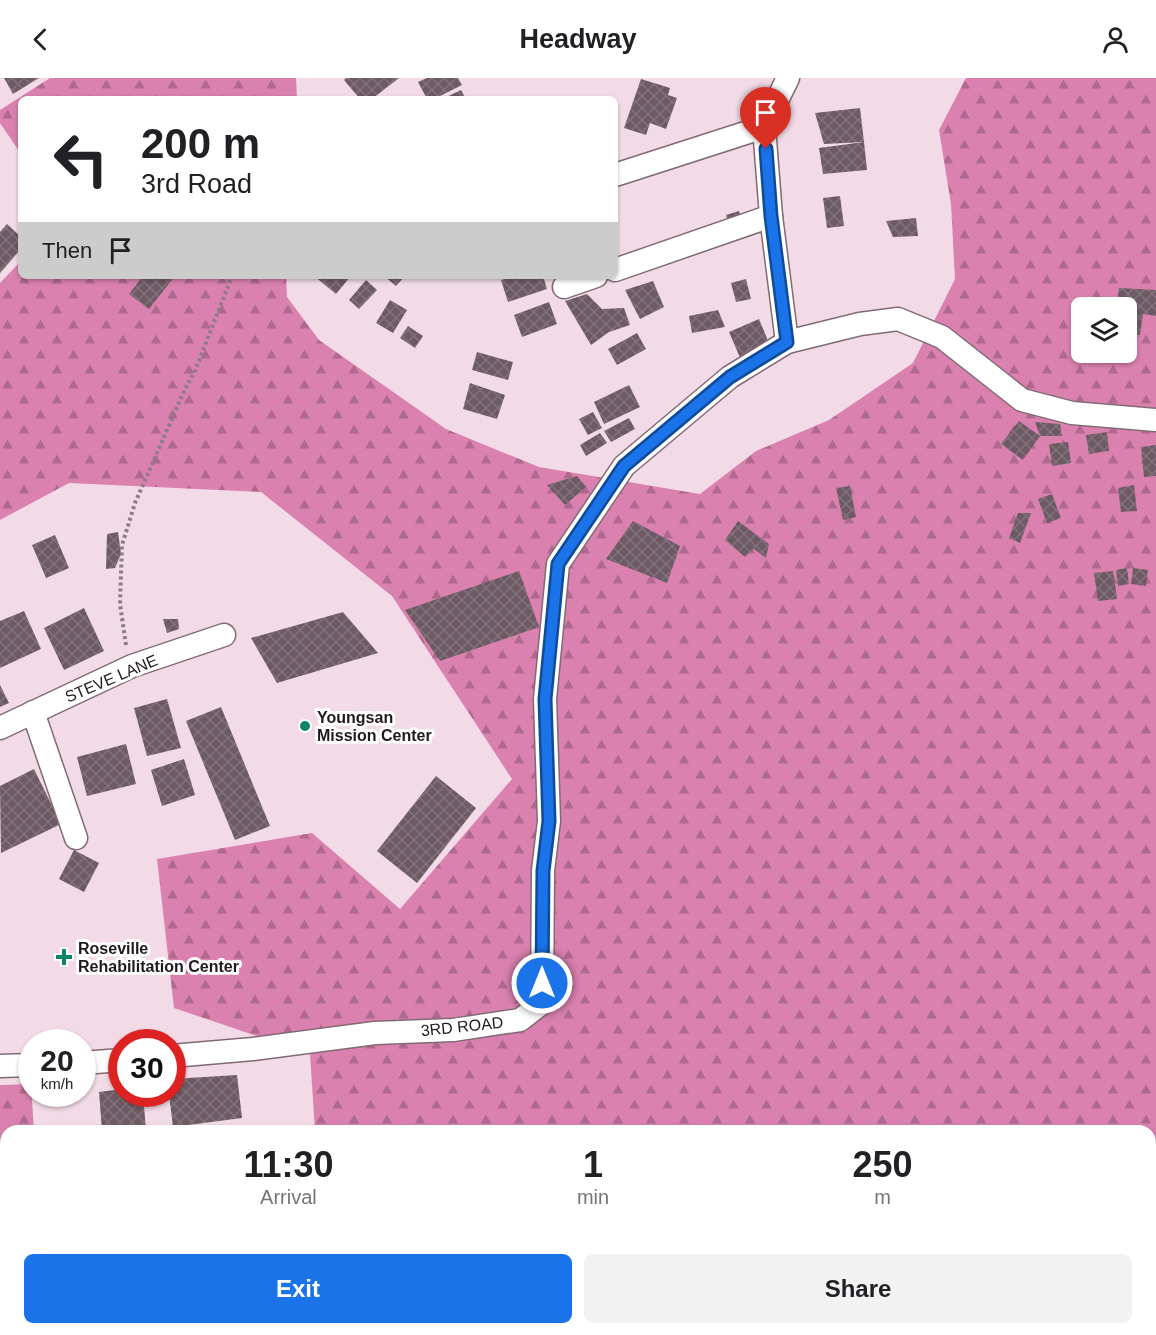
<!DOCTYPE html>
<html lang="en">
<head>
<meta charset="utf-8">
<style>
	:root { --surface:#fff; --page:#f2f2f2; --text:#202124; --muted:#757577; --accent:#1a73e8 }
	body { margin:0; font-family:Arial,sans-serif; background:var(--page); color:var(--text); height:100vh; display:flex; flex-direction:column; font-size:22px; white-space:nowrap }
	* { box-sizing:border-box; margin:0 }
	p { font-size:20px; color:var(--muted) }
	.icon { flex:none; width:33px; height:33px; fill:none; stroke:currentColor; stroke-width:2; stroke-linecap:round; stroke-linejoin:round }
	.map { position:relative; flex:1; overflow:hidden }
	.sheet { position:absolute; left:0px; top:1047px; width:1156px; height:210px; display:flex; flex-direction:column; background:var(--surface); border-radius:18px 18px 0 0; box-shadow:0 2px 4px #0004 }
	.sheet>* { flex:none }
	.banner { position:absolute; left:18px; top:18px; width:600px; height:183px; border-radius:9px; box-shadow:0 2px 4px #0004; background:#fff; color:var(--text); overflow:hidden }
	.buttons { position:absolute; left:1071px; top:219px; display:grid; gap:12px }
	.buttons a { display:grid; place-items:center; width:66px; height:66px; border-radius:9px; background:var(--surface); box-shadow:0 2px 4px #0004; font-size:30px }
	.speed { position:absolute; left:18px; top:951px; display:flex; gap:12px; font-size:30px; font-weight:700; text-align:center }
	.speed>* { display:grid; place-content:center; width:78px; height:78px; border-radius:50%; background:var(--surface); box-shadow:0 2px 4px #0004; line-height:1 }
	.speed small { font-size:15px; font-weight:400 }
	.speed .limit { border:9px solid #d22; background:#fff; color:#111 }
	.pin { position:absolute; display:grid; place-items:center; width:51px; height:51px; color:#fff; margin:-62px -26px; border-radius:50% 50% 50% 0; rotate:-45deg; box-shadow:0 0 6px #0007 }
	.pin .icon { rotate:45deg }
	.me { position:absolute; width:66px; margin:-33px; rotate:0deg; stroke-linejoin:round; filter:drop-shadow(0 0 4px #0008) }
	.turn { display:flex; align-items:center; gap:21px; height:126px; padding:0 24px; font-size:27px }
	.turn .icon { width:78px; height:78px; stroke-width:2.5 }
	.turn b { display:block; font-size:42px; line-height:51px }
	.then { display:flex; align-items:center; height:57px; padding:0 24px; background:#0003; gap:12px; font-size:22px }
	.eta { display:flex; justify-content:space-evenly; align-items:center; height:102px; text-align:center }
	.eta b { font-size:36px; font-weight:800; line-height:42px }
	.cta { display:flex; gap:12px; margin-top:auto; padding:12px 24px }
	.cta a { flex:1; height:69px; border-radius:9px; background:var(--accent); color:#fff; font-size:24px; font-weight:800; line-height:69px; text-align:center }
	.cta a+a { background:var(--page); color:var(--text) }
	header { display:flex; justify-content:space-between; align-items:center; height:78px; padding:0 24px; background:var(--surface); font-size:27px; font-weight:800 }
	.map>svg:first-child { display:block }
</style>
</head>
<body>
<header><svg class="icon" aria-label="back" viewBox="0 0 24 24"><path d="M15 5l-7 7 7 7"/></svg>Headway<svg class="icon" aria-label="person" viewBox="0 0 24 24"><circle cx="12" cy="8" r="4"/><path d="M4 21q1-7 8-7t8 7"/></svg></header>
<div class="map">
<svg width="1156" height="1257" viewBox="0 0 1156 1257">
	<defs>
		<pattern id="forest-firs" width="22" height="20" patternUnits="userSpaceOnUse" patternTransform="scale(1.5)"><rect width="22" height="20" fill="#da81af"/><path d="M5 1l3.5 6h-7zM16 11l3.5 6h-7z" fill="#b0698e"/></pattern>
		<pattern id="building-cross-hatch" width="8" height="8" patternUnits="userSpaceOnUse" patternTransform="scale(1.5)"><rect width="8" height="8" fill="#6e5a64"/><path d="M0 0l8 8M0 8l8-8" fill="none" stroke="#82727a"/></pattern>
	</defs>
	<rect width="100%" height="100%" fill="#f2dbe6"/>
	<!-- forest -->
	<g fill="url(#forest-firs)" fill-rule="evenodd">
		<path d="M 50,0 L 296,0 L 297,21 L 21,21 L 21,76 L 0,45 L 0,32 Z"/>
		<path d="M 966,0 L 1156,0 L 1156,1185 L 1151,1186 L 1150,1053 L 315,1053 L 310,976 L 174,930 L 157,781 L 312,755 L 400,831 L 512,701 L 392,518 L 261,414 L 69,405 L 0,442 L 0,205 L 21,183 L 21,198 L 286,198 L 287,219 L 319,262 L 446,351 L 539,389 L 700,416 L 756,373 L 829,342 L 913,285 L 955,201 L 951,126 L 939,52 ZM 1082,230 L 1126,230 L 1126,274 L 1082,274 Z"/>
		<path d="M 31,1006 L 34,1053 L 6,1053 L 6,1251 L 40,1251 L 41,1257 L 0,1257 L 0,1007 Z"/>
		<path d="M 207,1251 L 1090,1251 L 1092,1257 L 196,1257 Z"/>
	</g>
	<!-- building -->
	<g fill="url(#building-cross-hatch)">
		<path d="M 4,0 L 39,0 L 13,16 Z"/>
		<path d="M 346,0 L 399,0 L 372,21 L 360,21 L 344,2 Z"/>
		<path d="M 427,0 L 458,0 L 462,7 L 434,21 L 427,21 L 418,4 Z"/>
		<path d="M 641,1 L 670,10 L 668,17 L 677,20 L 666,51 L 650,45 L 646,57 L 624,50 Z"/>
		<path d="M 461,12 L 466,21 L 442,21 Z"/>
		<path d="M 860,30 L 864,64 L 824,66 L 815,35 Z"/>
		<path d="M 864,64 L 867,92 L 823,96 L 819,70 Z"/>
		<path d="M 840,118 L 844,148 L 827,150 L 823,120 Z"/>
		<path d="M 739,133 L 743,146 L 729,149 L 726,137 Z"/>
		<path d="M 916,140 L 918,158 L 893,159 L 886,143 Z"/>
		<path d="M 7,146 L 21,159 L 21,171 L 0,195 L 0,154 Z"/>
		<path d="M 143,198 L 175,198 L 149,231 L 129,216 Z"/>
		<path d="M 314,198 L 351,198 L 336,216 Z"/>
		<path d="M 384,198 L 405,198 L 396,208 Z"/>
		<path d="M 515,198 L 543,198 L 547,211 L 508,224 L 501,202 Z"/>
		<path d="M 746,201 L 751,221 L 736,224 L 731,205 Z"/>
		<path d="M 366,202 L 377,212 L 359,231 L 349,222 Z"/>
		<path d="M 653,203 L 664,229 L 640,241 L 625,212 Z"/>
		<path d="M 1119,210 L 1156,212 L 1156,238 L 1143,236 L 1140,257 L 1126,255 L 1126,230 L 1116,230 Z"/>
		<path d="M 587,216 L 602,231 L 624,230 L 630,247 L 609,254 L 591,267 L 565,223 Z"/>
		<path d="M 390,222 L 407,232 L 393,255 L 376,245 Z"/>
		<path d="M 549,224 L 557,246 L 522,259 L 514,237 Z"/>
		<path d="M 718,232 L 725,249 L 692,255 L 689,238 Z"/>
		<path d="M 759,241 L 771,270 L 741,282 L 729,254 Z"/>
		<path d="M 408,248 L 423,258 L 415,270 L 400,260 Z"/>
		<path d="M 637,255 L 646,271 L 617,287 L 608,271 Z"/>
		<path d="M 477,274 L 513,284 L 508,302 L 472,292 Z"/>
		<path d="M 470,305 L 505,317 L 497,341 L 463,331 Z"/>
		<path d="M 629,307 L 640,329 L 604,346 L 594,324 Z"/>
		<path d="M 593,334 L 602,350 L 588,357 L 579,341 Z"/>
		<path d="M 629,340 L 635,351 L 611,364 L 604,353 Z"/>
		<path d="M 1019,343 L 1040,358 L 1023,382 L 1001,366 Z"/>
		<path d="M 1035,344 L 1060,346 L 1062,358 L 1040,358 Z"/>
		<path d="M 1107,354 L 1109,373 L 1089,376 L 1086,357 Z"/>
		<path d="M 600,355 L 607,365 L 586,378 L 580,367 Z"/>
		<path d="M 1068,364 L 1071,385 L 1052,388 L 1049,366 Z"/>
		<path d="M 1156,367 L 1156,398 L 1144,399 L 1141,369 Z"/>
		<path d="M 577,398 L 586,409 L 565,427 L 547,407 Z"/>
		<path d="M 1134,407 L 1137,433 L 1121,434 L 1118,410 Z"/>
		<path d="M 850,408 L 856,439 L 843,442 L 836,410 Z"/>
		<path d="M 1052,416 L 1061,440 L 1047,445 L 1038,421 Z"/>
		<path d="M 1018,435 L 1031,435 L 1020,465 L 1009,460 Z"/>
		<path d="M 633,443 L 680,468 L 667,505 L 606,481 Z"/>
		<path d="M 738,443 L 769,466 L 766,480 L 754,471 L 745,479 L 725,462 Z"/>
		<path d="M 118,454 L 121,476 L 115,490 L 106,491 L 107,456 Z"/>
		<path d="M 55,457 L 69,490 L 46,500 L 32,467 Z"/>
		<path d="M 1127,490 L 1129,506 L 1118,508 L 1116,492 Z"/>
		<path d="M 1133,490 L 1148,492 L 1146,508 L 1131,506 Z"/>
		<path d="M 519,493 L 539,549 L 440,583 L 405,532 Z"/>
		<path d="M 1113,493 L 1117,521 L 1098,523 L 1094,495 Z"/>
		<path d="M 84,530 L 104,573 L 64,592 L 44,550 Z"/>
		<path d="M 24,533 L 41,571 L 0,590 L 0,543 Z"/>
		<path d="M 343,534 L 378,575 L 277,605 L 251,560 Z"/>
		<path d="M 163,541 L 178,541 L 179,551 L 167,555 Z"/>
		<path d="M 0,607 L 9,625 L 0,629 Z"/>
		<path d="M 167,621 L 181,670 L 147,678 L 134,630 Z"/>
		<path d="M 221,629 L 270,748 L 235,762 L 186,643 Z"/>
		<path d="M 126,666 L 136,706 L 87,718 L 77,679 Z"/>
		<path d="M 184,681 L 195,717 L 162,728 L 151,692 Z"/>
		<path d="M 34,691 L 61,746 L 1,775 L 0,708 Z"/>
		<path d="M 436,698 L 476,730 L 417,805 L 377,773 Z"/>
		<path d="M 74,772 L 99,785 L 84,814 L 59,801 Z"/>
		<path d="M 237,997 L 242,1040 L 173,1049 L 169,1016 L 172,1016 L 172,1001 Z"/>
		<path d="M 122,1011 L 122,1016 L 143,1016 L 146,1052 L 102,1053 L 99,1014 Z"/>
	</g>
	<g fill="none" stroke-linecap="round" stroke-linejoin="round">
		<defs>
			<g id="street">
				<path d="M 615,97 L 764,49"/>
				<path d="M 615,192 L 771,138"/>
				<path d="M 564,209 L 596,198"/>
				<path d="M 787,264 L 771,138 L 764,49 L 788,0"/>
				<path d="M 33,634 L 76,760"/>
				<path d="M 0,650 L 132,588 L 224,557"/>
				<path d="M 172,978 L 253,971 L 375,955 L 453,952 L 520,942 L 542,925 L 543,793 L 549,743 L 545,621 L 558,486 L 624,388 L 730,299 L 787,264 L 860,246 L 898,241 L 942,259 L 1022,322 L 1072,335 L 1156,342"/>
				<path d="M 82,985 L 122,982"/>
				<path d="M 0,988 L 32,987"/>
			</g>
		</defs>
		<!-- street casing -->
		<use href="#street" stroke="#806b75" stroke-width="25"/>
		<!-- path -->
		<path stroke="#8c7c84" stroke-width="4" stroke-dasharray="3 3" stroke-linecap="butt" d="M 126,567 L 120,526 L 122,467 L 135,425 L 185,311 L 195,293 L 232,198"/>
		<!-- street -->
		<use href="#street" stroke="#fff" stroke-width="22"/>
	</g>
	<g fill="none" stroke-linecap="round" stroke-linejoin="round">
		<defs>
			<path id="route" d="M 542,905 L 543,793 L 549,743 L 545,621 L 558,486 L 624,388 L 730,299 L 787,264 L 771,138 L 766,71"/>
		</defs>
		<!-- route casing -->
		<use href="#route" stroke="#114b97" stroke-width="15"/>
		<!-- route -->
		<use href="#route" stroke="#1a73e8" stroke-width="10"/>
	</g>
	<!-- markers -->
	<g fill="#0d8566" stroke="#fff" stroke-width="2">
		<circle cx="305" cy="648" r="6"/>
		<path d="M61 870h6v6h6v6h-6v6h-6v-6h-6v-6h6z"/>
	</g>
	<g text-anchor="middle" stroke-width="6" stroke-linejoin="round" paint-order="stroke">
		<!-- street labels -->
		<g font-size="16" fill="#21191d" stroke="#fff">
			<text transform="translate(111 600) rotate(-23)" y="6">STEVE LANE</text>
			<text transform="translate(462 948) rotate(-6)" y="6">3RD ROAD</text>
		</g>
		<!-- poi labels -->
		<g font-size="16" font-weight="bold" fill="#21191d" stroke="#fff" text-anchor="start">
			<text x="317" y="645">Youngsan<tspan x="317" dy="18">Mission Center</tspan></text>
			<text x="78" y="876">Roseville<tspan x="78" dy="18">Rehabilitation Center</tspan></text>
		</g>
	</g>
</svg>
<div class="buttons">
<a><svg class="icon" aria-label="layers" viewBox="0 0 24 24"><path d="M12 4l9 5-9 5-9-5zM3 14l9 5 9-5"/></svg></a>
</div>
<div class="speed"><div>20<small>km/h</small></div><div class="limit">30</div></div>
<div class="pin" style="left:766px;top:71px;background:#d93025"><svg class="icon" aria-label="arrive" viewBox="0 0 24 24"><path d="M6 21V4h12l-3 4 3 4H6"/></svg></div>
<svg class="me" style="left:542px;top:905px" viewBox="-20 -20 40 40"><circle r="17" fill="#1a73e8" stroke="#fff" stroke-width="3"/><path d="M0-11L8 9 0 5-8 9z" fill="#fff"/></svg>
<div class="banner">
<div class="turn"><svg class="icon" aria-label="left" viewBox="0 0 24 24"><path d="M17 20v-9H6M10 6l-5 5 5 5"/></svg><div><b>200 m</b>3rd Road</div></div>
<div class="then">Then<svg class="icon" aria-label="arrive" viewBox="0 0 24 24"><path d="M6 21V4h12l-3 4 3 4H6"/></svg></div>
</div>
<section class="sheet">
<div class="eta">
<div><b>11:30</b><p>Arrival</p></div>
<div><b>1</b><p>min</p></div>
<div><b>250</b><p>m</p></div>
</div>
<div class="cta"><a>Exit</a><a>Share</a></div>
</section>
</div>
</body>
</html>
